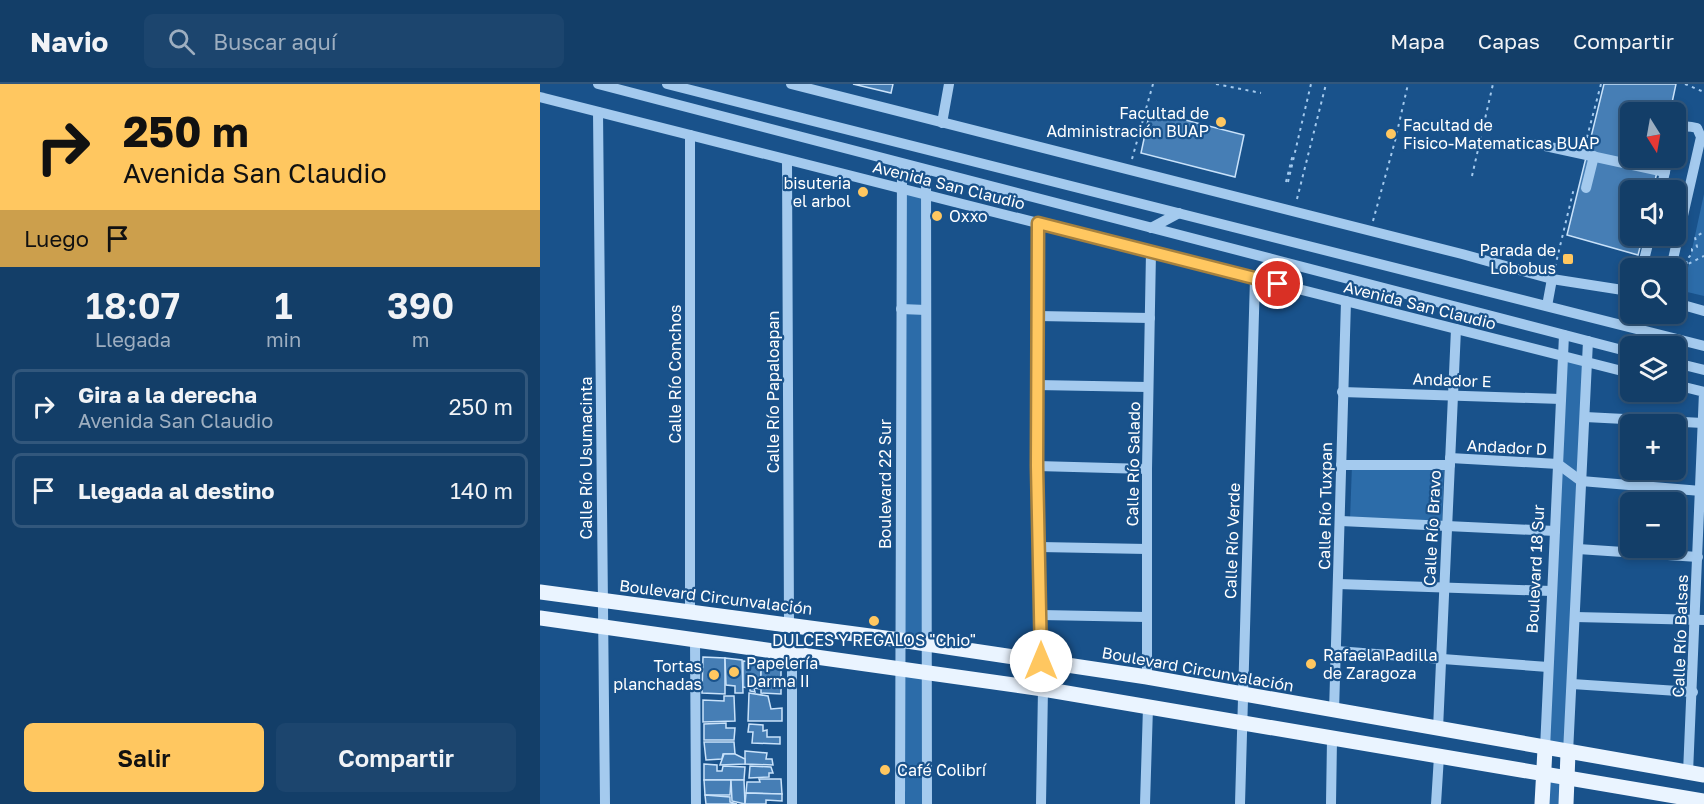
<!DOCTYPE html>
<html lang="es">
<head>
<meta charset="utf-8">
<style>
	:root { --surface:#133e68; --page:#1c456e; --text:#f1f3f6; --muted:#9daec0; --line:#32577c; --accent:#ffc760 }
	body { margin:0; font-family:"Golos Text",sans-serif; background:var(--page); color:var(--text); height:100vh; display:flex; flex-direction:column; font-size:22px; white-space:nowrap }
	* { box-sizing:border-box; margin:0 }
	p { font-size:20px; color:var(--muted) }
	.icon { flex:none; width:33px; height:33px; fill:none; stroke:currentColor; stroke-width:2; stroke-linecap:round; stroke-linejoin:round }
	.map { position:relative; flex:1; overflow:hidden }
	.drawer { display:flex; flex-direction:column; background:var(--surface); width:540px }
	.drawer>* { flex:none }
	.top-card { background:#ffc760; color:#111; overflow:hidden }
	.needle { width:39px; rotate:169deg }
	.buttons { position:absolute; left:1080px; top:18px; display:grid; gap:12px }
	.buttons a { display:grid; place-items:center; width:66px; height:66px; border-radius:9px; background:var(--surface); box-shadow:0 3px 9px #0003,0 0 0 2px var(--line); font-size:30px }
	.pin { position:absolute; display:grid; place-items:center; width:51px; height:51px; color:#fff; margin:-26px; border:3px solid #fff; border-radius:50%; box-shadow:0 2px 6px #0007 }
	.me { position:absolute; width:66px; margin:-33px; rotate:0deg; stroke-linejoin:round; filter:drop-shadow(0 0 4px #0008) }
	.turn { display:flex; align-items:center; gap:21px; height:126px; padding:0 24px; font-size:27px }
	.turn .icon { width:78px; height:78px; stroke-width:2.5 }
	.turn b { display:block; font-size:42px; line-height:51px }
	.then { display:flex; align-items:center; height:57px; padding:0 24px; background:#0003; gap:12px; font-size:22px }
	.eta { display:flex; justify-content:space-evenly; align-items:center; height:102px; text-align:center }
	.eta b { font-size:36px; font-weight:600; line-height:42px }
	.primary-button { display:flex; gap:12px; margin-top:auto; padding:12px 24px }
	.primary-button a { flex:1; height:69px; border-radius:9px; background:var(--accent); color:#111; font-size:24px; font-weight:600; line-height:69px; text-align:center }
	.primary-button a+a { background:var(--page); color:var(--text) }
	ul { padding:0; list-style:none }
	li { display:flex; align-items:center; gap:18px; height:75px; margin:0 12px 9px; padding:0 12px; border:3px solid var(--line); border-radius:9px }
	li div { flex:1 }
	li b { display:block; font-size:22px }
	li em { font-style:normal }
	header { display:flex; align-items:center; gap:36px; box-sizing:border-box; height:84px; padding:0 30px; background:var(--surface); border-bottom:2px solid var(--line) }
	header strong { font-size:28px }
	nav { display:flex; gap:33px; margin-inline-start:auto; font-size:21px }
	.search { width:420px; height:54px; background:var(--page); display:flex; align-items:center; gap:15px; box-sizing:border-box; padding:0 21px; border-radius:9px; color:var(--muted); font-size:22px }
	main { display:flex; flex:1; min-height:0 }
	.map>svg:first-child { display:block }
</style>
</head>
<body>
<header>
<strong>Navio</strong>
<div class="search"><svg class="icon" aria-label="search" viewBox="0 0 24 24"><circle cx="10" cy="10" r="6"/><path d="M15 15l6 6"/></svg>Buscar aquí</div>
<nav><a>Mapa</a><a>Capas</a><a>Compartir</a></nav>
</header>
<main>
<section class="drawer">
<div class="top-card">
<div class="turn"><svg class="icon" aria-label="right" viewBox="0 0 24 24"><path d="M7 20v-9h11M14 6l5 5-5 5"/></svg><div><b>250 m</b>Avenida San Claudio</div></div>
<div class="then">Luego<svg class="icon" aria-label="arrive" viewBox="0 0 24 24"><path d="M6 21V4h12l-3 4 3 4H6"/></svg></div>
</div>
<div class="eta">
<div><b>18:07</b><p>Llegada</p></div>
<div><b>1</b><p>min</p></div>
<div><b>390</b><p>m</p></div>
</div>
<ul>
<li><svg class="icon" aria-label="right" viewBox="0 0 24 24"><path d="M7 20v-9h11M14 6l5 5-5 5"/></svg><div><b>Gira a la derecha</b><p>Avenida San Claudio</p></div><em>250 m</em></li>
<li><svg class="icon" aria-label="arrive" viewBox="0 0 24 24"><path d="M6 21V4h12l-3 4 3 4H6"/></svg><div><b>Llegada al destino</b></div><em>140 m</em></li>
</ul>
<div class="primary-button"><a>Salir</a><a>Compartir</a></div>
</section>
<div class="map">
<svg width="1164" height="720" viewBox="0 0 1164 720">
	<rect width="100%" height="100%" fill="#19528b"/>
	<!-- green -->
	<g fill="#2c6ca9">
		<path d="M 361,104 L 386,111 L 385,565 L 360,561 Z"/>
		<path d="M 1164,110 L 1164,212 L 1143,207 Z"/>
		<path d="M 1023,272 L 1047,278 L 1029,666 L 1004,662 Z"/>
		<path d="M 812,381 L 904,384 L 902,440 L 810,436 Z"/>
		<path d="M 360,583 L 385,587 L 386,720 L 360,720 Z"/>
		<path d="M 1003,692 L 1027,696 L 1026,720 L 1002,720 Z"/>
	</g>
	<!-- building -->
	<g fill="#467eb5" stroke="#c9e2fa" stroke-width="1.5">
		<path d="M 313,0 L 353,0 L 351,9 Z"/>
		<path d="M 1064,0 L 1136,0 L 1130,28 L 1090,28 L 1090,74 L 1120,74 L 1113,106 L 1090,106 L 1090,152 L 1103,152 L 1098,171 L 1027,151 Z"/>
		<path d="M 610,27 L 704,51 L 695,93 L 601,69 Z"/>
		<path d="M 163,573 L 185,574 L 185,610 L 162,609 Z"/>
		<path d="M 185,574 L 202,576 L 203,609 L 195,609 L 195,602 L 186,601 Z"/>
		<path d="M 203,577 L 221,579 L 221,605 L 214,604 L 215,608 L 210,607 L 210,604 L 203,603 Z"/>
		<path d="M 221,579 L 241,582 L 241,610 L 221,609 Z"/>
		<path d="M 209,609 L 228,612 L 231,625 L 242,624 L 242,637 L 208,637 Z"/>
		<path d="M 184,612 L 194,612 L 195,637 L 163,638 L 163,616 L 184,617 Z"/>
		<path d="M 186,639 L 186,644 L 195,644 L 194,656 L 164,656 L 164,640 Z"/>
		<path d="M 209,640 L 223,641 L 223,647 L 227,646 L 227,653 L 240,653 L 240,660 L 212,659 L 213,648 L 208,648 Z"/>
		<path d="M 164,658 L 194,658 L 195,670 L 183,670 L 182,675 L 166,676 Z"/>
		<path d="M 205,667 L 227,669 L 226,675 L 232,675 L 233,681 L 205,680 Z"/>
		<path d="M 184,670 L 195,670 L 205,675 L 205,680 L 180,681 Z"/>
		<path d="M 164,680 L 177,681 L 177,687 L 182,687 L 183,682 L 205,683 L 204,696 L 164,696 Z"/>
		<path d="M 210,682 L 231,683 L 233,689 L 229,689 L 229,693 L 209,694 Z"/>
		<path d="M 219,695 L 241,695 L 242,710 L 206,709 L 207,698 L 220,698 Z"/>
		<path d="M 164,696 L 191,696 L 190,711 L 165,711 Z"/>
		<path d="M 191,696 L 204,696 L 205,720 L 192,717 Z"/>
		<path d="M 206,709 L 242,710 L 242,717 L 226,716 L 226,720 L 205,720 Z"/>
		<path d="M 165,711 L 190,713 L 190,718 L 197,720 L 166,720 Z"/>
	</g>
	<g fill="none" stroke-linecap="round" stroke-linejoin="round">
		<!-- path -->
		<g stroke="#a4caee" stroke-width="2" stroke-dasharray="3 4.5" stroke-linecap="butt">
			<path d="M 676,0 L 721,9"/>
			<path d="M 1145,0 L 1164,8"/>
			<path d="M 1045,61 L 1061,0"/>
			<path d="M 592,75 L 613,0"/>
			<path d="M 932,92 L 953,0"/>
			<path d="M 746,98 L 753,70"/>
			<path d="M 748,98 L 771,0"/>
			<path d="M 757,115 L 786,0"/>
			<path d="M 833,137 L 855,57 L 868,0"/>
			<path d="M 1147,180 L 1146,176 L 1152,170 L 1152,165 L 1157,163 L 1155,153 L 1164,148"/>
			<path d="M 1015,183 L 1034,104"/>
			<path d="M 1142,183 L 1164,172"/>
			<path d="M 1126,241 L 1129,230"/>
		</g>
		<!-- minor -->
		<g stroke="#a4caee" stroke-width="10">
			<path d="M 58,0 L 1090,268"/>
			<path d="M 127,0 L 1164,262"/>
			<path d="M 251,0 L 922,170 L 1012,195 L 1089,207"/>
			<path d="M 0,13 L 1090,289"/>
			<path d="M 58,28 L 65,720"/>
			<path d="M 402,39 L 409,0"/>
			<path d="M 996,60 L 1125,88"/>
			<path d="M 247,76 L 249,541"/>
			<path d="M 386,86 L 387,720"/>
			<path d="M 1046,104 L 1054,72"/>
			<path d="M 1121,106 L 1128,74"/>
			<path d="M 498,139 L 497,382 L 501,577"/>
			<path d="M 611,144 L 639,129"/>
			<path d="M 1102,184 L 1110,152"/>
			<path d="M 1131,184 L 1161,53 L 1157,44 C 1149,42 1142,41 1136,47"/>
			<path d="M 1136,219 L 1164,227"/>
			<path d="M 1007,222 L 1012,195"/>
			<path d="M 361,225 L 386,226"/>
			<path d="M 498,232 L 610,234"/>
			<path d="M 1136,279 L 1164,286"/>
			<path d="M 497,301 L 608,303"/>
			<path d="M 1136,301 L 1164,308 L 1148,689"/>
			<path d="M 802,308 L 1021,315"/>
			<path d="M 1045,333 L 1163,339"/>
			<path d="M 910,374 L 1018,380 L 1041,397 L 1161,407"/>
			<path d="M 801,381 L 910,381"/>
			<path d="M 497,382 L 607,385"/>
			<path d="M 801,437 L 1015,447"/>
			<path d="M 500,463 L 607,465"/>
			<path d="M 1038,465 L 1158,473"/>
			<path d="M 798,500 L 1011,507"/>
			<path d="M 150,528 L 150,51"/>
			<path d="M 501,531 L 607,533"/>
			<path d="M 1035,533 L 1164,536"/>
			<path d="M 155,555 L 156,720"/>
			<path d="M 796,567 L 1008,583"/>
			<path d="M 607,593 L 607,385 L 611,168"/>
			<path d="M 1032,600 L 1153,608"/>
			<path d="M 794,628 L 806,217"/>
			<path d="M 898,645 L 916,245"/>
			<path d="M 1005,665 L 1024,251"/>
			<path d="M 1028,669 L 1048,257"/>
			<path d="M 252,720 L 252,569"/>
			<path d="M 360,720 L 362,80"/>
			<path d="M 501,720 L 503,605"/>
			<path d="M 605,720 L 608,623"/>
			<path d="M 700,720 L 715,194"/>
			<path d="M 791,720 L 792,655"/>
			<path d="M 896,720 L 899,672"/>
		</g>
		<!-- major -->
		<g stroke="#eaf4ff" stroke-width="15">
			<path d="M 0,508 L 360,556 L 607,593 L 1164,691"/>
			<path d="M 0,534 L 503,605 L 1164,717"/>
			<path d="M 1002,720 L 1005,665"/>
			<path d="M 1026,720 L 1028,669"/>
		</g>
	</g>
	<g fill="none" stroke-linecap="round" stroke-linejoin="round">
		<defs>
			<path id="route" d="M 501,577 L 497,382 L 498,139 L 738,200"/>
		</defs>
		<!-- route casing -->
		<use href="#route" stroke="#a6813e" stroke-width="15"/>
		<!-- route -->
		<use href="#route" stroke="#ffc760" stroke-width="10"/>
	</g>
	<!-- markers -->
	<g fill="#ffc760" stroke="#19528b" stroke-width="2">
		<circle cx="681" cy="38" r="6"/>
		<circle cx="851" cy="50" r="6"/>
		<circle cx="323" cy="108" r="6"/>
		<circle cx="397" cy="132" r="6"/>
		<rect x="1022" y="169" width="12" height="12" rx="3"/>
		<circle cx="334" cy="537" r="6"/>
		<circle cx="771" cy="580" r="6"/>
		<circle cx="194" cy="588" r="6"/>
		<circle cx="174" cy="591" r="6"/>
		<circle cx="345" cy="686" r="6"/>
	</g>
	<g text-anchor="middle" stroke-width="4.5" stroke-linejoin="round" paint-order="stroke">
		<!-- poi labels -->
		<g font-size="16" fill="#fff" stroke="#19528b" text-anchor="start">
			<text x="669" y="35" text-anchor="end">Facultad de<tspan x="669" dy="18">Administración BUAP</tspan></text>
			<text x="863" y="47">Facultad de<tspan x="863" dy="18">Fisico-Matematicas BUAP</tspan></text>
			<text x="311" y="105" text-anchor="end">bisuteria<tspan x="311" dy="18">el arbol</tspan></text>
			<text x="409" y="138">Oxxo</text>
			<text x="1016" y="172" text-anchor="end">Parada de<tspan x="1016" dy="18">Lobobus</tspan></text>
			<text x="334" y="562" text-anchor="middle">DULCES Y REGALOS "Chio"</text>
			<text x="783" y="577">Rafaela Padilla<tspan x="783" dy="18">de Zaragoza</tspan></text>
			<text x="206" y="585">Papelería<tspan x="206" dy="18">Darma II</tspan></text>
			<text x="162" y="588" text-anchor="end">Tortas<tspan x="162" dy="18">planchadas</tspan></text>
			<text x="357" y="692">Café Colibrí</text>
		</g>
		<!-- street labels -->
		<g font-size="16" fill="#fff" stroke="#19528b">
			<text transform="translate(409 101) rotate(14)" y="6">Avenida San Claudio</text>
			<text transform="translate(880 221) rotate(14)" y="6">Avenida San Claudio</text>
			<text transform="translate(135 290) rotate(-90)" y="6">Calle Río Conchos</text>
			<text transform="translate(912 296) rotate(2)" y="6">Andador E</text>
			<text transform="translate(233 308) rotate(-90)" y="6">Calle Río Papaloapan</text>
			<text transform="translate(967 363) rotate(3)" y="6">Andador D</text>
			<text transform="translate(46 374) rotate(-90)" y="6">Calle Río Usumacinta</text>
			<text transform="translate(593 380) rotate(-89)" y="6">Calle Río Salado</text>
			<text transform="translate(345 400) rotate(-90)" y="6">Boulevard 22 Sur</text>
			<text transform="translate(785 422) rotate(-89)" y="6">Calle Río Tuxpan</text>
			<text transform="translate(892 444) rotate(-87)" y="6">Calle Río Bravo</text>
			<text transform="translate(692 457) rotate(-88)" y="6">Calle Río Verde</text>
			<text transform="translate(995 485) rotate(-87)" y="6">Boulevard 18 Sur</text>
			<text transform="translate(176 513) rotate(7)" y="6">Boulevard Circunvalación</text>
			<text transform="translate(1140 552) rotate(-88)" y="6">Calle Río Balsas</text>
			<text transform="translate(658 585) rotate(10)" y="6">Boulevard Circunvalación</text>
		</g>
	</g>
</svg>
<div class="buttons">
<a><svg class="needle" viewBox="-14 -14 28 28"><path d="M0-13l5 13h-10z" fill="#e53935"/><path d="M0 13l5-13h-10z" fill="#9daec0"/></svg></a>
<a><svg class="icon" aria-label="sound" viewBox="0 0 24 24"><path d="M4 9h4l5-4v14l-5-4H4zM17 9q2 3 0 6"/></svg></a>
<a><svg class="icon" aria-label="search" viewBox="0 0 24 24"><circle cx="10" cy="10" r="6"/><path d="M15 15l6 6"/></svg></a>
<a><svg class="icon" aria-label="layers" viewBox="0 0 24 24"><path d="M12 4l9 5-9 5-9-5zM3 14l9 5 9-5"/></svg></a>
<a>+</a>
<a>−</a>
</div>
<div class="pin" style="left:738px;top:200px;background:#d93025"><svg class="icon" aria-label="arrive" viewBox="0 0 24 24"><path d="M6 21V4h12l-3 4 3 4H6"/></svg></div>
<svg class="me" style="left:501px;top:577px" viewBox="-20 -20 40 40"><circle r="19" fill="#fff"/><path d="M0-13L10 11 0 6-10 11z" fill="#ffc760"/></svg>
</div>
</main>
</body>
</html>
